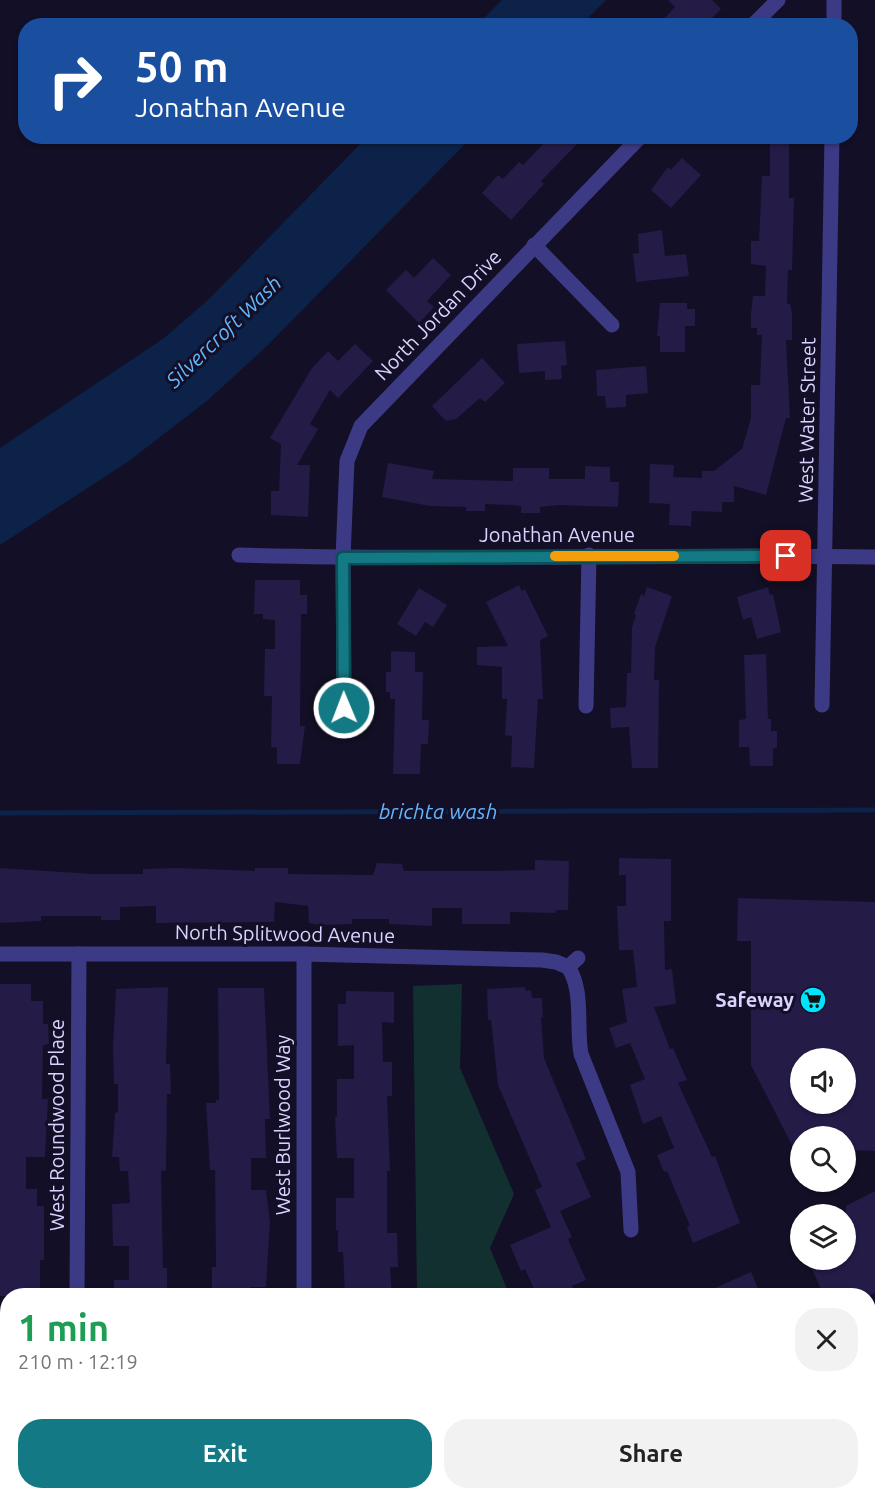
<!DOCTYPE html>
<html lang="en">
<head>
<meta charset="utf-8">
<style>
	:root { --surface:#fff; --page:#f2f2f2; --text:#222; --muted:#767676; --accent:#137a85 }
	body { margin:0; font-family:Ubuntu,sans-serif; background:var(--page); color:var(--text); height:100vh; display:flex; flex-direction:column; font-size:22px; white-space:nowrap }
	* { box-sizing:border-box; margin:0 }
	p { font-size:20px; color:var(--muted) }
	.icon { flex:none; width:33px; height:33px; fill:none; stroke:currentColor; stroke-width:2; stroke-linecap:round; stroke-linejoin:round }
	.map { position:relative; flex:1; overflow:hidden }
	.sheet { position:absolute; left:0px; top:1288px; width:876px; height:212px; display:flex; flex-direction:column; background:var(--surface); border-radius:24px 24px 0 0; box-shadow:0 2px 4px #0004 }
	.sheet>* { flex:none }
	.banner { position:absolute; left:18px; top:18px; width:840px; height:126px; border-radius:24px; box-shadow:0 2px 4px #0004; background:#1a4fa0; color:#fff; overflow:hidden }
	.buttons { position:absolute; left:790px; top:1048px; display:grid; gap:12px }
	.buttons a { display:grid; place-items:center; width:66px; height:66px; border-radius:50%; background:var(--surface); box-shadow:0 2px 4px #0004; font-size:30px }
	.pin { position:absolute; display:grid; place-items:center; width:51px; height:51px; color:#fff; margin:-26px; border-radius:12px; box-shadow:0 3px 9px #0006 }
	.me { position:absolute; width:66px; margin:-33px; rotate:359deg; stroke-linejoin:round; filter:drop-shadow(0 0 4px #0008) }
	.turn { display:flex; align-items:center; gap:21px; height:126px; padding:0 18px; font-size:27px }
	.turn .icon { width:78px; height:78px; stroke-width:2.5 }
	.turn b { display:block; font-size:42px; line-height:51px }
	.round { display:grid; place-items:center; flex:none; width:63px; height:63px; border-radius:24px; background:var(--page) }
	.headline { display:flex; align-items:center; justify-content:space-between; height:102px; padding:0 18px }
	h1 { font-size:36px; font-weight:700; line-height:45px; color:#1e9e55 }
	.action { display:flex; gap:12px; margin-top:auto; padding:12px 18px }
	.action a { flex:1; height:69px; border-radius:24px; background:var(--accent); color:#fff; font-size:24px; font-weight:700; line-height:69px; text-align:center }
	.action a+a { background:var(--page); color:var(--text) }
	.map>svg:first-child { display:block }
</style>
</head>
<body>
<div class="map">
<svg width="875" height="1499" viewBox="0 0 875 1499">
	<rect width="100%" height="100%" fill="#130f26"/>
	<!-- green -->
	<path fill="#12302f" d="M 462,984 L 460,1068 L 514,1194 L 490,1248 L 510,1296 L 417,1296 L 413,986 Z"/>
	<!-- water -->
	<g fill="#0c2248">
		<path d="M 502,0 L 606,0 L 581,25 L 477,25 Z"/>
		<path d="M 368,136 L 472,137 L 267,346 L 208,400 L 129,461 L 0,545 L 0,448 L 164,338 L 208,300 Z"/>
	</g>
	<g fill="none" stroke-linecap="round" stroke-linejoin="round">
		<!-- stream -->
		<g stroke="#0c2248" stroke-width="5">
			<path d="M 0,813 L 875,810"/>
			<path d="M 0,1499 L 22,1492"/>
		</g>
	</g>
	<!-- building -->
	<g fill="#241b47" fill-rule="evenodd">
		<path d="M 668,0 L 712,0 L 721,9 L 704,26 L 657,26 L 675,7 Z"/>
		<path d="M 551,136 L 585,136 L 541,181 L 544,184 L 511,220 L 482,193 L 498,175 L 503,179 L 519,162 L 523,165 Z"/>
		<path d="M 770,136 L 789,136 L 789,198 L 794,198 L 792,270 L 788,270 L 787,304 L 790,304 L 792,313 L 792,340 L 786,340 L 790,418 L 786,418 L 766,495 L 734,486 L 734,502 L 722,502 L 722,512 L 692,511 L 691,526 L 669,525 L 670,504 L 649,503 L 650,464 L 674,465 L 673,477 L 702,478 L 702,471 L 714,471 L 742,449 L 751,418 L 751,385 L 760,385 L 762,335 L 757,335 L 757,328 L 751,328 L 751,314 L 753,296 L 765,296 L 766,266 L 751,264 L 751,241 L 759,241 L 762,176 L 770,176 Z"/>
		<path d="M 682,158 L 701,175 L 671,208 L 651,190 L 668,167 L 671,170 Z"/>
		<path d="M 662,230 L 665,256 L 686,254 L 689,276 L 636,282 L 633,254 L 639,253 L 638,234 Z"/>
		<path d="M 433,258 L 451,275 L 427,301 L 434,307 L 419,323 L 386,290 L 406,270 L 414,278 Z"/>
		<path d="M 660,303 L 687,303 L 687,309 L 695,309 L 695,326 L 685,326 L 685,352 L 660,352 L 660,336 L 657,336 Z"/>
		<path d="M 565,341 L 567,365 L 561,366 L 562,379 L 545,380 L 545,371 L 519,373 L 517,344 Z"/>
		<path d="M 355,344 L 373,361 L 338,398 L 330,390 L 310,424 L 318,429 L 297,465 L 310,465 L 308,517 L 271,515 L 271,491 L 279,491 L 281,444 L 270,438 L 312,368 L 328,351 L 338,361 Z"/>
		<path d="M 482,358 L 505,383 L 485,402 L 480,398 L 456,419 L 446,421 L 432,406 Z"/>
		<path d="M 646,366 L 648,393 L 626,395 L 626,407 L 606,408 L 605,396 L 597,396 L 596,370 Z"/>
		<path d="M 388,463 L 434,471 L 432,479 L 513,481 L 513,468 L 549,468 L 549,479 L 585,479 L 585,466 L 610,467 L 610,482 L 619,482 L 618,507 L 559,505 L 540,507 L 540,513 L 521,513 L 521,506 L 513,505 L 485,504 L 485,511 L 466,511 L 466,507 L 430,506 L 382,497 Z"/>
		<path d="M 255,580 L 300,580 L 300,595 L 307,595 L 307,614 L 301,614 L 300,726 L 305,726 L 300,764 L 277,764 L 277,748 L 271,747 L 272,696 L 264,696 L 265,649 L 275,649 L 275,620 L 263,619 L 263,614 L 254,614 Z"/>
		<path d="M 519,585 L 522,591 L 525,589 L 548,636 L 540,640 L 543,699 L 538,699 L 534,768 L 511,767 L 512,736 L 505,735 L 507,699 L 502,699 L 502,667 L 477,665 L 477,647 L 508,646 L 486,602 Z"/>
		<path d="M 647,587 L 672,596 L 655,647 L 654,680 L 659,680 L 658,768 L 632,768 L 629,727 L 611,728 L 610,708 L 626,707 L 627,673 L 631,673 L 632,627 L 636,615 L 634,614 L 641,594 L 644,596 Z"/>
		<path d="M 768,587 L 770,595 L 773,594 L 781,632 L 757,639 L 751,617 L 743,620 L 737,597 Z"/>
		<path d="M 419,588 L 447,605 L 433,627 L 425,622 L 416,636 L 397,624 Z"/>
		<path d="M 391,651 L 415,652 L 415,672 L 423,672 L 422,720 L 429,720 L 428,744 L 421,744 L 420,774 L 393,774 L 395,699 L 390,699 L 390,692 L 386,692 L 386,672 L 391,672 Z"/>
		<path d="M 766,654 L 768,719 L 771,719 L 771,731 L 777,731 L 777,747 L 773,749 L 773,766 L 750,766 L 749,747 L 739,747 L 739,720 L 746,719 L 744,655 Z"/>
		<path d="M 619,858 L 671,859 L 671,921 L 664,921 L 665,970 L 672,969 L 676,1004 L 654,1007 L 670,1049 L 673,1048 L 687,1080 L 678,1083 L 712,1157 L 715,1156 L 740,1223 L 693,1243 L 687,1227 L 690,1226 L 667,1171 L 664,1172 L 657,1155 L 674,1148 L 661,1116 L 643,1124 L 630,1085 L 645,1079 L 630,1043 L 616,1048 L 609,1028 L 627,1022 L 622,989 L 637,987 L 633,950 L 619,950 L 617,906 L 626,906 L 626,875 L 619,875 Z"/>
		<path d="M 535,860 L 569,861 L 568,910 L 556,910 L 555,913 L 510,912 L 510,924 L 462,924 L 462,908 L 432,908 L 432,926 L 389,924 L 389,919 L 352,919 L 352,924 L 321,925 L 309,923 L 308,906 L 275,902 L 274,922 L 156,923 L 156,906 L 120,907 L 120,920 L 101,920 L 101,916 L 41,916 L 41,921 L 0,923 L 0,868 L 94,874 L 143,874 L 143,869 L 177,868 L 255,871 L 255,868 L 288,868 L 288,874 L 373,875 L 377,863 L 402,864 L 404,871 L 492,871 L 535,870 Z"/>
		<path d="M 738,898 L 875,902 L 875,1151 L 846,1150 L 846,1137 L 801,1137 L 801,1163 L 751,1065 L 751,941 L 737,941 ZM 801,1059 L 846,1059 L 846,1104 L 801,1104 Z"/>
		<path d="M 0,984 L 31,984 L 31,1001 L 43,1001 L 43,1024 L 48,1024 L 49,1044 L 43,1045 L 42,1099 L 48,1099 L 45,1157 L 26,1157 L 26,1189 L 37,1189 L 37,1206 L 44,1206 L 44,1260 L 40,1260 L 40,1296 L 0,1296 Z"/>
		<path d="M 168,987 L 166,1064 L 170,1064 L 171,1094 L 167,1094 L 166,1170 L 161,1171 L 163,1268 L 167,1268 L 167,1296 L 114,1296 L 114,1280 L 129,1280 L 129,1246 L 113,1246 L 112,1204 L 130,1203 L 128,1171 L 120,1171 L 119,1157 L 112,1157 L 115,1113 L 118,1112 L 118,1084 L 114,1084 L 113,1046 L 116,989 Z"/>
		<path d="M 525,987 L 526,991 L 531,990 L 532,998 L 542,998 L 543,1017 L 541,1017 L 544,1058 L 586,1159 L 576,1163 L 591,1197 L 560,1211 L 572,1237 L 568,1239 L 586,1280 L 572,1286 L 576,1296 L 537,1296 L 525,1269 L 521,1271 L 510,1245 L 551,1227 L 535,1190 L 542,1187 L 498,1085 L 491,1020 L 488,1020 L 487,989 Z"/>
		<path d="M 218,988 L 264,988 L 270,1119 L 265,1119 L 266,1158 L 251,1158 L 251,1190 L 266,1190 L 270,1222 L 266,1287 L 250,1287 L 250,1295 L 212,1295 L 212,1267 L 216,1267 L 215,1170 L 210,1170 L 206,1103 L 216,1103 L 216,1100 L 219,1100 Z"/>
		<path d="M 346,991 L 394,992 L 394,1023 L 382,1022 L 383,1062 L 392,1062 L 392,1096 L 387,1096 L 390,1171 L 387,1171 L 387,1233 L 397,1233 L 398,1267 L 390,1267 L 392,1296 L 345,1296 L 343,1252 L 338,1252 L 338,1230 L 336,1230 L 336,1198 L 354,1198 L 354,1158 L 337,1158 L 335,1117 L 337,1117 L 337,1079 L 354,1079 L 354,1045 L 338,1046 L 338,1004 L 346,1004 Z"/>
		<path d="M 875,1191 L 875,1293 L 868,1296 L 824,1296 L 808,1260 L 846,1260 L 846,1206 Z"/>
		<path d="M 751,1272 L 761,1296 L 697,1296 Z"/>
	</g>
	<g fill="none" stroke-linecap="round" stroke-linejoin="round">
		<!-- minor -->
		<g stroke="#3d3a85" stroke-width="15">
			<path d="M 752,26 L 778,0"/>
			<path d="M 834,26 L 834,0"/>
			<path d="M 534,245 L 612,325"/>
			<path d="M 239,555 C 451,561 663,554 875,557"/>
			<path d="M 822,705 L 832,136"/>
			<path d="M 586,706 L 589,555"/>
			<path d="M 344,708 L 343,558 L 347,461 L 361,426 L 641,136"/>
			<path d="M 0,954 L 304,954 L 542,960 L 556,962 L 568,967"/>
			<path d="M 304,954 L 304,1296"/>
			<path d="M 578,958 L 568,967 C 584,990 576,1027 581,1054 L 628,1172 L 631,1230"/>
			<path d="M 77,1296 L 79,954"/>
			<path d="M 104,1492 L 106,1499"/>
			<path d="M 361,1492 L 365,1499"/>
		</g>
		<!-- major -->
		<g stroke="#c25bff" stroke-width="15">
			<path d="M 868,1420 L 875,1416"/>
			<path d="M 868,1447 L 875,1441"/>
			<path d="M 697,1499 L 711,1492"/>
			<path d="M 782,1499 L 795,1492"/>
		</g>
	</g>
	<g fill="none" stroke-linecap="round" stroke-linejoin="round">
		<defs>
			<path id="route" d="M 344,708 L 343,558 L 786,556"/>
		</defs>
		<!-- route casing -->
		<use href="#route" stroke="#0c4f56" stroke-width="15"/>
		<!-- route -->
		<use href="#route" stroke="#137a85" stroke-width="10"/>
		<!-- slow -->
		<path stroke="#f59e0b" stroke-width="10" d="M 555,556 L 674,556"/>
	</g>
	<!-- icons -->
	<defs>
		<symbol id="supermarket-disc" viewBox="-11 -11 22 22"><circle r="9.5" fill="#00e5ff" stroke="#130f26"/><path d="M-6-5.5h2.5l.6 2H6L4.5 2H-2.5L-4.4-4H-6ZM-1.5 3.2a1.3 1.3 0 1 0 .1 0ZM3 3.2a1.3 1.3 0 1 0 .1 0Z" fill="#111"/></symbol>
	</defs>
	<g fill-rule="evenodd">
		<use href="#supermarket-disc" x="798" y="985" width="30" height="30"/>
	</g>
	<g text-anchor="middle" stroke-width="6" stroke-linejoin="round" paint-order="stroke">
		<!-- street labels -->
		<g font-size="20" fill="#d9d4ff" stroke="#130f26">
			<text transform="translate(438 315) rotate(-46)" y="7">North Jordan Drive</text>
			<text transform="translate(807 420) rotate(-89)" y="7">West Water Street</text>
			<text x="557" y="542">Jonathan Avenue</text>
			<text transform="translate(285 934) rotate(1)" y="7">North Splitwood Avenue</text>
			<text transform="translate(57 1125) rotate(-90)" y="7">West Roundwood Place</text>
			<text transform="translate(283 1125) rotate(-90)" y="7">West Burlwood Way</text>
		</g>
		<!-- poi labels -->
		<g font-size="20" font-weight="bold" fill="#d9d4ff" stroke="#130f26" text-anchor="end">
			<text x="794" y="1007">Safeway</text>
		</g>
		<!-- water labels -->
		<g font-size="21" font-style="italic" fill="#62b6ff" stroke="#130f26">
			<text transform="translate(224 332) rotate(-44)" y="7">Silvercroft Wash</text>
			<text x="438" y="819">brichta wash</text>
		</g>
	</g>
</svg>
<div class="buttons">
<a><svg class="icon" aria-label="sound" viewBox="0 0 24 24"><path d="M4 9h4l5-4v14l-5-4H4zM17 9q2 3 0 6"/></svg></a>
<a><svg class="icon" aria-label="search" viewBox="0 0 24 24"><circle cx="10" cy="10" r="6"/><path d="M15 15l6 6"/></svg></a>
<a><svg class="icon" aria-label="layers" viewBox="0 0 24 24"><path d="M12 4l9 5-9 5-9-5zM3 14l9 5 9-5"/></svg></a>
</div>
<div class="pin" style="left:786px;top:556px;background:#d93025"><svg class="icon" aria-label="arrive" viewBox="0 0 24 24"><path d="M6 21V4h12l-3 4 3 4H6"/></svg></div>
<svg class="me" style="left:344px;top:708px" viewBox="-20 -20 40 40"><circle r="17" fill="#137a85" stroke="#fff" stroke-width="3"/><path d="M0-11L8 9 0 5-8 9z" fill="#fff"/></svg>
<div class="banner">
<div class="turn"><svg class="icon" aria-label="right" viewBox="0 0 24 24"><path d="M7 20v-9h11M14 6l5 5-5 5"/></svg><div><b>50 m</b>Jonathan Avenue</div></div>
</div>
<section class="sheet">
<div class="headline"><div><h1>1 min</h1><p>210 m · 12:19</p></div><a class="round"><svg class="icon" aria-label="close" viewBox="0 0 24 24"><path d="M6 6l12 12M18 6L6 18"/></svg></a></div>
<div class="action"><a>Exit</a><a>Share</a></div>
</section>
</div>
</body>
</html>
